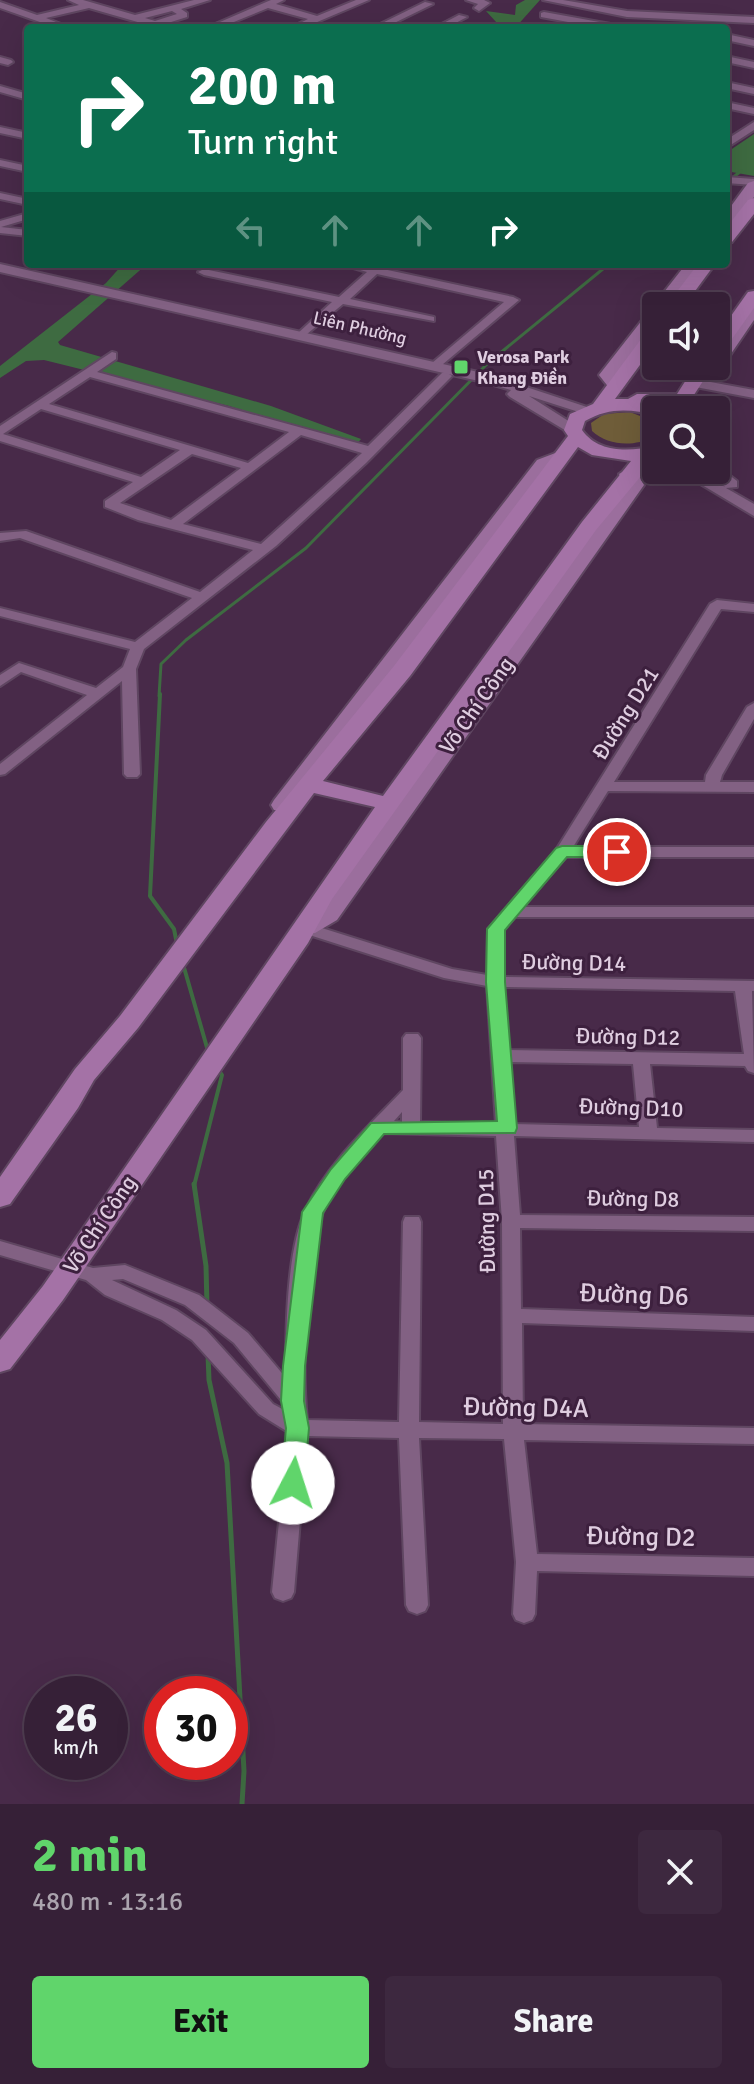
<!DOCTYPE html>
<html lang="en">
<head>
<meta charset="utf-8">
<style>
	:root { --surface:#362037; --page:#3d283f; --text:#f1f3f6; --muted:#aaa3ad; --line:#503e52; --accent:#60d56b }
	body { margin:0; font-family:Signika,sans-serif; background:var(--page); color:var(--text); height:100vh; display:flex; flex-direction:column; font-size:30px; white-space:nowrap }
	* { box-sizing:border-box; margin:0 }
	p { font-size:26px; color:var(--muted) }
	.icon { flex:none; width:44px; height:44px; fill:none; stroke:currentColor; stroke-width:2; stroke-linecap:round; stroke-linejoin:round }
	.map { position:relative; height:1804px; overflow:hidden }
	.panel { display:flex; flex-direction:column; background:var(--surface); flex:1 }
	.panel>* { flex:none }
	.banner { position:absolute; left:24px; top:24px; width:706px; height:244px; border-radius:8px; box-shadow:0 8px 32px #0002,0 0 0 2px var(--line); background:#0b6e4f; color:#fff; overflow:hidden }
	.tools { position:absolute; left:642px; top:292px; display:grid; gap:16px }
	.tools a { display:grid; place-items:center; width:88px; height:88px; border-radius:8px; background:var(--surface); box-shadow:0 8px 32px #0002,0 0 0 2px var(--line); font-size:40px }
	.speed { position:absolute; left:24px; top:1676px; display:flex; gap:16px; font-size:40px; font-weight:700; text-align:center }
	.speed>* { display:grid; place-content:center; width:104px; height:104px; border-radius:50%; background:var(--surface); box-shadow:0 8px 32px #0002,0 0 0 2px var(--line); line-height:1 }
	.speed small { font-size:20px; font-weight:400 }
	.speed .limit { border:12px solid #d22; background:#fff; color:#111 }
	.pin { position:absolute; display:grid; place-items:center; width:68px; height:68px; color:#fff; margin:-34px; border:4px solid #fff; border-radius:50%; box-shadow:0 2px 8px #0007 }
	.me { position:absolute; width:88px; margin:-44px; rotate:5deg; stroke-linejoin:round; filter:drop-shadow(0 0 6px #0008) }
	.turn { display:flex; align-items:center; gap:28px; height:168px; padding:0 32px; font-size:36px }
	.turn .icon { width:104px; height:104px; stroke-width:2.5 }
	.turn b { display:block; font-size:56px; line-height:68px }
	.lanes { display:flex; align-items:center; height:76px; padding:0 32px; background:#0003; justify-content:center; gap:40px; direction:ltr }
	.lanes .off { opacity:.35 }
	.round { display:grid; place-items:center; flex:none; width:84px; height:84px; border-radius:8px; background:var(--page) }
	.head { display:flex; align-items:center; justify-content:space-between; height:136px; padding:0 32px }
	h1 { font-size:48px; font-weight:700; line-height:60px; color:var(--accent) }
	.button { display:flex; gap:16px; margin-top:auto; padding:16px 32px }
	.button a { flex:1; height:92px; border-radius:8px; background:var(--accent); color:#111; font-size:32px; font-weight:700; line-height:92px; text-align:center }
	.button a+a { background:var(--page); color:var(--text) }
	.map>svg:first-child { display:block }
</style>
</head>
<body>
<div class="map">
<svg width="754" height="1804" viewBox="0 0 754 1804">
	<rect width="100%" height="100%" fill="#482a49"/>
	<!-- green -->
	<path fill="#6f5d39" d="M 630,412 L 655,422 L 653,437 C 634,447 608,446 592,431 L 591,423 L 604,414 Z"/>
	<!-- water -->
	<g fill="#3e6b41">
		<path d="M 525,0 L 540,0 L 515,28 L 494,28 L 497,23 L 486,11 L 515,15 L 516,5 Z"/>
		<path d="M 754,134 L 754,176 L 726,171 L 726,153 Z"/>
		<path d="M 123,264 L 147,264 L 58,342 L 60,345 L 271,406 L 361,439 L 356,445 L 229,406 L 44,360 L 26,361 L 0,378 L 0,366 L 106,283 Z"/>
	</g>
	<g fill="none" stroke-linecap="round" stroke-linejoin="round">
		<!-- stream-far2 -->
		<g stroke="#3e6b41" stroke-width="3">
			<path d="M 726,183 L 741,171"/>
			<path d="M 159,696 L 161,664 L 186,640 L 306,548 L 488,363 L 609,264"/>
		</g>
		<!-- stream-far1 -->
		<g stroke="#3e6b41" stroke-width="4">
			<path d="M 160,694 L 150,896 L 174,929 L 177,944"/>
			<path d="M 183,964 L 208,1051"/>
			<path d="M 194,1186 L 222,1075 L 218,1069"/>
		</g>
		<!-- stream -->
		<g stroke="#3e6b41" stroke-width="5">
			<path d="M 194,1184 L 206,1266 L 207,1306"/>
			<path d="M 208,1355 L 209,1380 L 227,1463 L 244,1771 L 242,1804"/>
		</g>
		<defs>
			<g id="minor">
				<path d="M 68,0 L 83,0 L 135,15 L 194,0 L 210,0 L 181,9 L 187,13 L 187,17 L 155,27 L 89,8 L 46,18 L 71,28 L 57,28 L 0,8 L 0,2 L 37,15 L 79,5 ZM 172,11 L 177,14 L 155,21 L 145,18 Z"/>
				<path d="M 271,0 L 284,0 L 276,4 L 317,16 L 356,0 L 369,0 L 303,28 L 290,28 L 308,19 L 268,8 L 219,28 L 206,28 Z"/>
				<path d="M 466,0 L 484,0 L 490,3 L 479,11 L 474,8 L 478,4 Z"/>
				<path d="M 543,0 L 563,0 L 627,11 L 754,17 L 754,23 L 627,17 Z"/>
				<path d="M 425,2 L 433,4 L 384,28 L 372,28 Z"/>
				<path d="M 544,12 L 616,25 L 621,28 L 601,28 L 541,17 L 541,13 Z"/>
				<path d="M 459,15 L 467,17 L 446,28 L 434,28 Z"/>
				<path d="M 726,34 L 754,40 L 754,46 L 726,40 Z"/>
				<path d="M 726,56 L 754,62 L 754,68 L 726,62 Z"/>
				<path d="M 0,57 L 11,60 L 13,62 L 8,65 L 0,63 Z"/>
				<path d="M 726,82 L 754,88 L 754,94 L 726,88 Z"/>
				<path d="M 0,86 L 28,94 L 28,100 L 0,92 Z"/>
				<path d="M 726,102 L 754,108 L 754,114 L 726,108 Z"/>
				<path d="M 754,122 L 754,130 L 726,148 L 726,140 Z"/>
				<path d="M 0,127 L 28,133 L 28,139 L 0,133 Z"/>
				<path d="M 0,160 L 28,166 L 28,172 L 0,166 Z"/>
				<path d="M 726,177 L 754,179 L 754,185 L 726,183 Z"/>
				<path d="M 0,193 L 28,199 L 28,205 L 0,199 Z"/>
				<path d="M 28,213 L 28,219 L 1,227 L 28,230 L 28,236 L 0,233 L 0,221 Z"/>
				<path d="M 340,264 L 373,266 L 386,264 L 383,269 L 513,297 L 519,300 L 436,370 L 430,366 L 432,363 L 504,302 L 377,274 L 350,299 L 434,317 L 434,321 L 343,304 L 301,339 L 297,338 L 297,334 L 332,302 L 204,275 L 198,272 L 204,269 L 339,297 L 367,272 Z"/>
				<path d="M 112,352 L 116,353 L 116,359 L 97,372 L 368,446 L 442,373 L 446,372 L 452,376 L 366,463 L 276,546 L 144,649 L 136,669 L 140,774 L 137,777 L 127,777 L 124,774 L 122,681 L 5,774 L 0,775 L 0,764 L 87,695 L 21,672 L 0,686 L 0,675 L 19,663 L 96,688 L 123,667 L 130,649 L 0,616 L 0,608 L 135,642 L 192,598 L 20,538 L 0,541 L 0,533 L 26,531 L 200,592 L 253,550 L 138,520 L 105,507 L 105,501 L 133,482 L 0,441 L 0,426 ZM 90,377 L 289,432 L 248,463 L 49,404 ZM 41,409 L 180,450 L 141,477 L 3,434 ZM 301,435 L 362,453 L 261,544 L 183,524 ZM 192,454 L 241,468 L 171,520 L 120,503 Z"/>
				<path d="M 694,379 L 754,390 L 754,398 L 690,386 L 690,380 Z"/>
				<path d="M 717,600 L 754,604 L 754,612 L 721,609 L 614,782 L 705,782 L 706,775 L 747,707 L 754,703 L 754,719 L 722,775 L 720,782 L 754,782 L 754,792 L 608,791 L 573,847 L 754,847 L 754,857 L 566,857 L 523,907 L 754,907 L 754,917 L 515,917 L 504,930 L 503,977 L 754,981 L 754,991 L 752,991 L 754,1073 L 748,1071 L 745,1066 L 650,1064 L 657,1128 L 754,1130 L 754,1142 L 514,1136 L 520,1215 L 754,1217 L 754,1231 L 520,1228 L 521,1309 L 754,1317 L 754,1331 L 522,1323 L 523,1424 L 754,1428 L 754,1444 L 524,1440 L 537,1554 L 754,1558 L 754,1576 L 537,1571 L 535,1614 L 532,1620 L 524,1623 L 516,1620 L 513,1614 L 516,1562 L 504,1439 L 419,1438 L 428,1605 L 425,1611 L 417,1614 L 409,1611 L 406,1605 L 399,1438 L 307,1436 L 294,1592 L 291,1598 L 283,1601 L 275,1598 L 272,1592 L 288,1432 L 259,1414 L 192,1340 L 162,1320 L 105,1295 L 86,1280 L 0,1255 L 0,1241 L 93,1268 L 125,1265 L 199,1295 L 248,1333 L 286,1378 C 286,1331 286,1251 306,1209 C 328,1163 369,1126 403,1090 L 403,1038 L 406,1034 L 418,1034 L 421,1038 L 420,1122 L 496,1124 L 487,986 L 444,978 L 300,932 L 298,928 L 306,923 L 452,969 L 487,975 L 488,929 L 556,850 L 710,604 ZM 504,987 L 735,991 L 744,1054 L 508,1050 ZM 509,1062 L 633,1064 L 639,1127 L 513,1124 ZM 402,1112 L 402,1122 L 394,1121 ZM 383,1133 L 496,1136 L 502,1221 L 503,1424 L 419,1422 L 421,1222 L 419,1217 L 405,1217 L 403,1222 L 399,1422 L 307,1420 C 302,1370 304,1258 323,1212 C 335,1183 362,1156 383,1133 ZM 123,1279 L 185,1305 L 234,1343 L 286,1406 L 286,1411 L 273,1404 L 206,1330 L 176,1310 L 112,1280 Z"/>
			</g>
			<g id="tertiary">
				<path d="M 0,264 L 487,374 L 596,410 L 588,415 L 529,396 L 578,427 L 581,430 L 573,435 L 510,397 L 507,394 L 511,390 L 483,382 L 0,272 Z"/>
				<path d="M 716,465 L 737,481 L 737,487 L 726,488 L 754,504 L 754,516 L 677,470 L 696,470 L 725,487 L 708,470 L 716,470 Z"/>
			</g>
			<g id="primary">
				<path d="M 754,181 L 754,197 L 732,227 L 726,229 L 726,213 L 748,183 Z"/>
				<path d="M 686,264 L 703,264 L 671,306 L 656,306 L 656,325 L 617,375 L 625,385 L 616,390 L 610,389 L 599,375 L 650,310 L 655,309 L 653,306 Z"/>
				<path d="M 754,303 L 754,320 L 722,367 L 710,367 L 716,366 L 716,350 L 748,304 Z"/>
				<path d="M 558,452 L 567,458 L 551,468 L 290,810 L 274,810 L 271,805 L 274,800 L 537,460 Z"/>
				<path d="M 629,468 L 636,470 L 644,485 L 337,920 L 315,933 L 297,933 L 294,928 L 319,910 L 624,485 L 619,474 Z"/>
			</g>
			<g id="trunk">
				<path d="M 754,198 L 754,214 L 732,242 L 726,244 L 726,228 L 748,200 Z"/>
				<path d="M 698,264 L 715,264 L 684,306 L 666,306 Z"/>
				<path d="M 754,291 L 754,308 L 722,353 L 716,354 L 716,337 L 748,292 Z"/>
				<path d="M 656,326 L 656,343 L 615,399 L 628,399 L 637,394 L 677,394 L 695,366 L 713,366 L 684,410 L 666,410 L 670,404 L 657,404 L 665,410 L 656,410 L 656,415 C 630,409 609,407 585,421 L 582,430 C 599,454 630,451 656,446 L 656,458 L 596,530 L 332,899 L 308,943 L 63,1300 L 10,1369 L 0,1372 L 0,1340 L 43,1286 L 375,807 L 314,793 L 138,1028 L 94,1080 L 78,1108 L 10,1204 L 0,1207 L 0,1177 L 75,1069 L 120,1016 L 266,822 L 394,666 L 568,436 L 564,430 L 570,414 L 593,404 L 650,327 ZM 578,447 L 592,455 L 631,461 L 582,522 L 383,796 L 323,781 L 410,676 Z"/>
			</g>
		</defs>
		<!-- minor casing -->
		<use href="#minor" stroke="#5f4661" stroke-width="4"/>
		<!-- tertiary casing -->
		<use href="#tertiary" stroke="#5f4661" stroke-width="4"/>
		<!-- primary casing -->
		<use href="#primary" stroke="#5f4661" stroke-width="4"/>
		<!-- trunk casing -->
		<use href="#trunk" stroke="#5f4661" stroke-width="4"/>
		<!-- minor -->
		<use href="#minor" fill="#826183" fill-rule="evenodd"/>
		<!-- tertiary -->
		<use href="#tertiary" fill="#826183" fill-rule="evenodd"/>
		<!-- primary -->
		<use href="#primary" fill="#9b6e9d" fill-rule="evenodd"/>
		<!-- trunk -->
		<use href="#trunk" fill="#a472a6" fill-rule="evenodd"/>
	</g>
	<!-- route -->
	<path fill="#60d56b" stroke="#3e8a46" stroke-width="2" d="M 562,846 L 617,846 L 625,852 L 617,857 L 567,857 L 505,930 L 505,982 L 517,1128 L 515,1133 L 384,1134 L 345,1179 L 323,1213 L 305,1366 L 304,1401 L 309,1428 L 304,1483 L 301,1489 L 285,1489 L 281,1483 L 286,1428 L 281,1401 L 283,1366 L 302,1212 L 331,1169 L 371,1123 L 497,1121 L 486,982 L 487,929 L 556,848 Z"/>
	<!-- markers -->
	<rect fill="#60d56b" stroke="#3d203e" stroke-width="3" x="453" y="359" width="16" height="16" rx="4"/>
	<g text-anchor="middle" stroke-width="6" stroke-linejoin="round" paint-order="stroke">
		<!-- far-street labels -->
		<g font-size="18" fill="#dfcde0" stroke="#3d203e">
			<text transform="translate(360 328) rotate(13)" y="6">Liên Phường</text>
		</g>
		<!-- far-poi labels -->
		<g font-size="18" font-weight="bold" fill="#dfcde0" stroke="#3d203e" text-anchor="start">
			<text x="477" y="363">Verosa Park<tspan x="477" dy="21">Khang Điền</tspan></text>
		</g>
		<!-- street labels -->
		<g font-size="22" fill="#dfcde0" stroke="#3d203e">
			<text transform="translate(476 705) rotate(-55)" y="8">Võ Chí Công</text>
			<text transform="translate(625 713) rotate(-58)" y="8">Đường D21</text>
			<text transform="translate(574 962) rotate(1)" y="8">Đường D14</text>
			<text transform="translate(628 1036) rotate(1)" y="8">Đường D12</text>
			<text transform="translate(631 1107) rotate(2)" y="8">Đường D10</text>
			<text transform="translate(633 1198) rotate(1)" y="8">Đường D8</text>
			<text transform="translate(486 1221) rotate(-91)" y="8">Đường D15</text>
			<text transform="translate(99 1224) rotate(-56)" y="8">Võ Chí Công</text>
		</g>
		<!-- near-street labels -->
		<g font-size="26" fill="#dfcde0" stroke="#3d203e">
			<text transform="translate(634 1294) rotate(2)" y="9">Đường D6</text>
			<text transform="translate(526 1407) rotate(1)" y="9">Đường D4A</text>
			<text transform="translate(641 1536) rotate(1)" y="9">Đường D2</text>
		</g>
	</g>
</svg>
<div class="tools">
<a><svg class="icon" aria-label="sound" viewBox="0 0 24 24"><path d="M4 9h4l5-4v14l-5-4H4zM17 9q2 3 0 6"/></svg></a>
<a><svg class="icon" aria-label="search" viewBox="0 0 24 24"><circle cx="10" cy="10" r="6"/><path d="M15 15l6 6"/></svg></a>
</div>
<div class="speed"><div>26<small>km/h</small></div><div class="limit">30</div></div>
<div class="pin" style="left:617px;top:852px;background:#d93025"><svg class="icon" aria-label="arrive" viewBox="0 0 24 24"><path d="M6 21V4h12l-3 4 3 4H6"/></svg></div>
<svg class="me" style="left:293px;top:1483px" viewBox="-20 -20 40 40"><circle r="19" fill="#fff"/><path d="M0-13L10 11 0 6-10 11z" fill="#60d56b"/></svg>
<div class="banner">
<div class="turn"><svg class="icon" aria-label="right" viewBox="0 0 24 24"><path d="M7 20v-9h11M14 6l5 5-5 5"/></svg><div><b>200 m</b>Turn right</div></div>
<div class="lanes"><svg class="icon off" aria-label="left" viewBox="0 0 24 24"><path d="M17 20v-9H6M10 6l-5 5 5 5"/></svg><svg class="icon off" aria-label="ahead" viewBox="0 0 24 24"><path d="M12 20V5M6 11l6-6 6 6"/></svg><svg class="icon off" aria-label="ahead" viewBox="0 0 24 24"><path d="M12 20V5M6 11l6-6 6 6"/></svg><svg class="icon" aria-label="right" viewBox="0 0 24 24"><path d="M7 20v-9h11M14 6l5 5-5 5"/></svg></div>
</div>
</div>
<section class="panel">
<div class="head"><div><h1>2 min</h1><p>480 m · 13:16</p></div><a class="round"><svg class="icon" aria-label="close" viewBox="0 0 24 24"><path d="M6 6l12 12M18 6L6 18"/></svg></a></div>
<div class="button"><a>Exit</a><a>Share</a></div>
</section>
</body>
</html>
